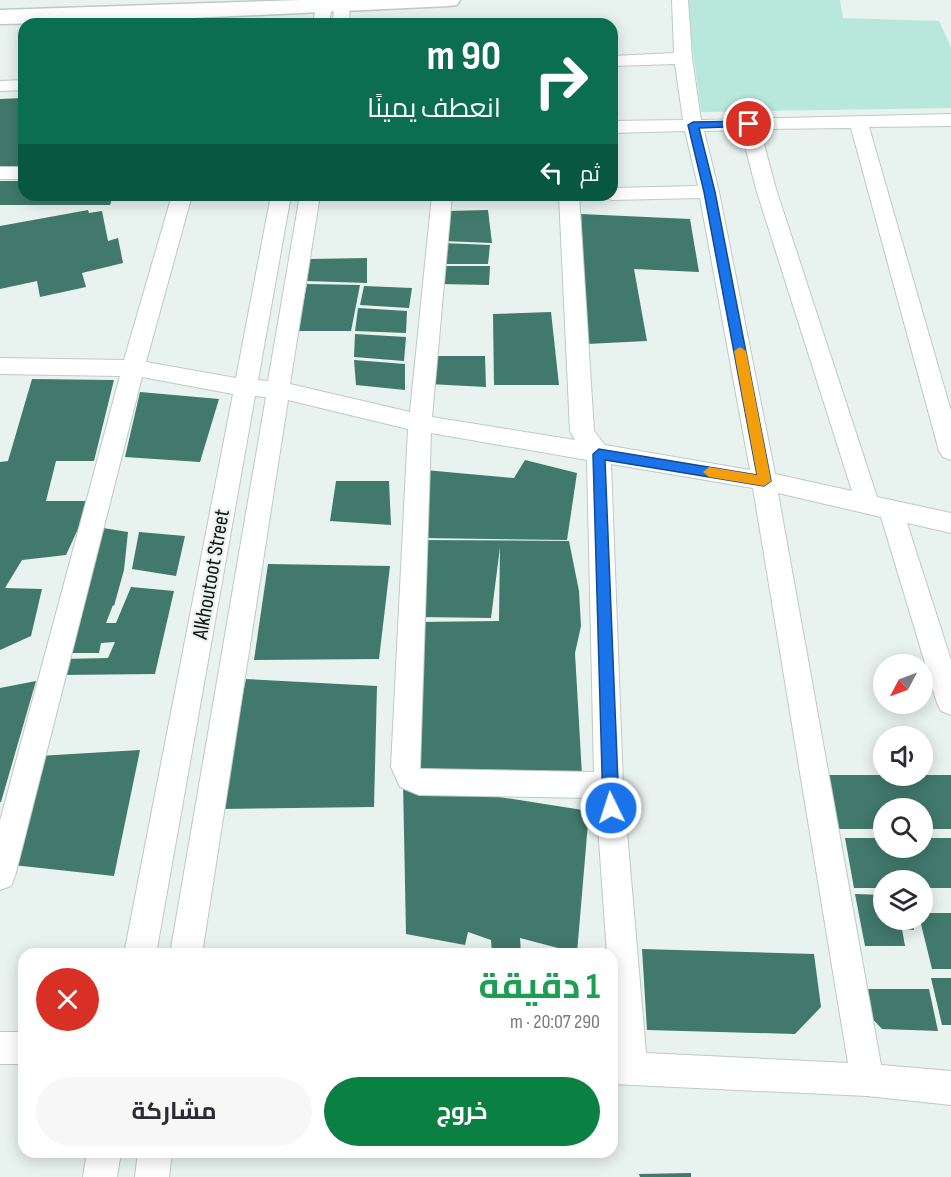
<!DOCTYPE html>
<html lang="ar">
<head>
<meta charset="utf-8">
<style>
	:root { --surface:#fff; --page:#f7f7f7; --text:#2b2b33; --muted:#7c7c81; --accent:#0b8043 }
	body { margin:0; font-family:"Sofia Sans Condensed",Cairo,sans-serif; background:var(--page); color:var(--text); direction:rtl; height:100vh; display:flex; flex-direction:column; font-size:22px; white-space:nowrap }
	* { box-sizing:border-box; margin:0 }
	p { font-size:20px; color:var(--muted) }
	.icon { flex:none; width:33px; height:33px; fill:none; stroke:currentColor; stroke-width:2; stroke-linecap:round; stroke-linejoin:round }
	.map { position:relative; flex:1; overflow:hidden; direction:ltr }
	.details { position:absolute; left:18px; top:948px; width:600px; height:210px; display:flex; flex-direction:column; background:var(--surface); border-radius:18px; box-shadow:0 3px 15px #0003; direction:rtl }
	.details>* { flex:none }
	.banner { position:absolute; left:18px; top:18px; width:600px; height:183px; border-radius:18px; box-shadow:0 3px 15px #0003; direction:rtl; background:#0b6e4f; color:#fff; overflow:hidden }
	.needle { width:39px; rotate:229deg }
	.buttons { position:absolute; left:873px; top:654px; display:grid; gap:12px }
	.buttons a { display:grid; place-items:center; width:60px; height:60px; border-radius:50%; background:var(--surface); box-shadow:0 3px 15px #0003; font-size:30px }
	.pin { position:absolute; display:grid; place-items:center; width:51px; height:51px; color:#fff; margin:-26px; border:3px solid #fff; border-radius:50%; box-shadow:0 2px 6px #0007 }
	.me { position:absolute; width:66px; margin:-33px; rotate:356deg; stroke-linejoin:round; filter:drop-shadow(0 0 4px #0008) }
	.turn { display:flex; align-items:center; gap:21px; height:126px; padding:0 18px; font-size:27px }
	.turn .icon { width:78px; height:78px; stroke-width:2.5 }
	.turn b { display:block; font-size:42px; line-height:51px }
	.then { display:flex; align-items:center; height:57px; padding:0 18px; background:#0003; gap:12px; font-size:22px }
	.round { display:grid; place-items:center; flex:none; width:63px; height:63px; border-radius:32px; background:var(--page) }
	.headline { display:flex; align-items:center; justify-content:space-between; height:102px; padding:0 18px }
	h1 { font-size:36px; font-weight:700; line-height:45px; color:#1e9e55 }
	.button { display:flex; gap:12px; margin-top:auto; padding:12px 18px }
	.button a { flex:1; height:69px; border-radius:36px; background:var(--accent); color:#fff; font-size:24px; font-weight:700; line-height:69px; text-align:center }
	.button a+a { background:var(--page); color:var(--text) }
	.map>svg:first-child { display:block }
</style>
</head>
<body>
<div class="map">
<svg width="951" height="1177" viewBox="0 0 951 1177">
	<rect width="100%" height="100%" fill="#e8f2ef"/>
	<!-- green -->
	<path fill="#b8e8db" d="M 686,0 L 840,0 L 843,18 L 939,21 L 951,47 L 951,108 L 701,112 Z"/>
	<!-- building -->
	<g fill="#41796c">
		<path d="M 24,98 L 24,167 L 0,167 L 0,99 Z"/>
		<path d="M 0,181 L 24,181 L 24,195 L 113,195 L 110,205 L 0,205 Z"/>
		<path d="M 88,210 L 89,213 L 102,211 L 108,241 L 118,238 L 123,263 L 82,273 L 86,287 L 40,297 L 37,281 L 0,289 L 0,226 Z"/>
		<path d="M 488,210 L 492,243 L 443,241 L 446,211 Z"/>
		<path d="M 581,214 L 690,219 L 699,272 L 634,269 L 647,341 L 587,344 Z"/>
		<path d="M 442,243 L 490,245 L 488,264 L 441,264 Z"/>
		<path d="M 367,258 L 367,283 L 306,281 L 309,259 Z"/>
		<path d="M 440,266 L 490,266 L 489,285 L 439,284 Z"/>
		<path d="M 307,284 L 360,285 L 351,331 L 298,331 Z"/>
		<path d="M 364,286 L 412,288 L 409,308 L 360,305 Z"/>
		<path d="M 358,308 L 407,311 L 406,333 L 355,331 Z"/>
		<path d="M 551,312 L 559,385 L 494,385 L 493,314 Z"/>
		<path d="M 355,334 L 406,337 L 404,361 L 354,357 Z"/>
		<path d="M 431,356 L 485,356 L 486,387 L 429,384 Z"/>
		<path d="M 354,360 L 405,364 L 405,390 L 356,385 Z"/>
		<path d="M 32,379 L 114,380 L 94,461 L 56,461 L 46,501 L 91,501 L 66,555 L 22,560 L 5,588 L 42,589 L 31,636 L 0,650 L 0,462 L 8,461 Z"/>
		<path d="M 140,392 L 219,399 L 200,462 L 125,457 Z"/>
		<path d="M 525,460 L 577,473 L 567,540 L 421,538 L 425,470 L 514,478 Z"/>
		<path d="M 336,481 L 389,481 L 391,525 L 330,521 Z"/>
		<path d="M 97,527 L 128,532 L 124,570 L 114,606 L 113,605 L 106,623 L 116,623 L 131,587 L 174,591 L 155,674 L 60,675 L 62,659 L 108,658 L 115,642 L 101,643 L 99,653 L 60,653 Z"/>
		<path d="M 139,532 L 185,536 L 176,576 L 132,569 Z"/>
		<path d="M 419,540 L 569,541 L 579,591 L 581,626 L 575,653 L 582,775 L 420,768 L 420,622 L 499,621 L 500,547 L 491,618 L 419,617 Z"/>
		<path d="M 268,564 L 390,566 L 379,659 L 254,660 Z"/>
		<path d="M 246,679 L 377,686 L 374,807 L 219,809 Z"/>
		<path d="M 36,681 L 1,802 L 0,802 L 0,688 Z"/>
		<path d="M 140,750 L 114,876 L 13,865 L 38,756 Z"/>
		<path d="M 825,775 L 951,775 L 951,829 L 922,829 L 922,808 L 884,808 L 884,829 L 836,829 Z"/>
		<path d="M 403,782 L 589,811 L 577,953 L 520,938 L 521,954 L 492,954 L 491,940 L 468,932 L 465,945 L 406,934 Z"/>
		<path d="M 845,838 L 884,838 L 884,848 L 922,848 L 922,838 L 951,838 L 951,888 L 922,888 L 922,880 L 884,880 L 884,888 L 854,888 Z"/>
		<path d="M 855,894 L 884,895 L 884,920 L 912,920 L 914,930 L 902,929 L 905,946 L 865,946 Z"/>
		<path d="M 922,913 L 951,913 L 951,969 L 932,969 L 920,920 L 922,920 Z"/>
		<path d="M 642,949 L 814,954 L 821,1007 L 795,1034 L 647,1030 Z"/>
		<path d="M 931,978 L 951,978 L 951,1025 L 942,1025 Z"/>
		<path d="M 862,989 L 929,989 L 938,1031 L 882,1029 L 867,1013 Z"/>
		<path d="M 691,1173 L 691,1177 L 640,1177 L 639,1174 Z"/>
	</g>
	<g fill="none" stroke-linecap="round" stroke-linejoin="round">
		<defs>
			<g id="minor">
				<path d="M 317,0 L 333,0 L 329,24 L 313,24 Z"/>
				<path d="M 334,0 L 350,0 L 349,24 L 333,24 Z"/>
				<path d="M 672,0 L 688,0 L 692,58 L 701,120 L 951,114 L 951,126 L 869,127 L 951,411 L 951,460 L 943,457 L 939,451 L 851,128 L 760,129 L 776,189 L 877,497 L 951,513 L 951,533 L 907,523 L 951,660 L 951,715 L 941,711 L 937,703 L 881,517 L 778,493 L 881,1065 L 951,1071 L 951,1105 L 867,1096 L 612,1084 L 612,954 L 607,954 L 596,798 L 419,795 L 400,787 L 391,767 L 408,429 L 288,400 L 202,954 L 170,954 L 266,397 L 255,396 L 156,954 L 124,954 L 233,394 L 142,377 L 15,876 L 11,886 L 0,890 L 0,821 L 120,376 L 0,374 L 0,358 L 124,360 L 172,195 L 192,195 L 146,362 L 236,378 L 271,195 L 291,195 L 258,380 L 268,381 L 300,195 L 320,195 L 290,384 L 410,412 L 432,195 L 452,195 L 432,417 L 575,440 L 570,431 L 559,195 L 579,195 L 594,431 L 605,445 L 750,470 L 700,198 L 612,200 L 605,198 L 603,195 L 612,195 L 612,188 L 698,186 L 685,131 L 612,133 L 612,121 L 683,120 L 675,64 L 612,66 L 612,56 L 674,53 ZM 741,130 L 756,189 L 852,491 L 775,474 L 719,192 L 704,131 ZM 431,433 L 587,460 L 594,772 L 420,769 ZM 611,464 L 753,488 L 848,1063 L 646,1053 L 623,785 Z"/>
				<path d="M 24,80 L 24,90 L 0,91 L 0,81 Z"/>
				<rect x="0" y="167" width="24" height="12"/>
				<rect x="0" y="1032" width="24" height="32"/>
				<path d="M 87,1152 L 121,1152 L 117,1177 L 83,1177 Z"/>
				<path d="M 138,1152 L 172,1152 L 169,1177 L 135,1177 Z"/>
			</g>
			<path id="primary" d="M 302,0 L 460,0 L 457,5 L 449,6 L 108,22 L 0,24 L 0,10 Z"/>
		</defs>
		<!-- minor casing -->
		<use href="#minor" stroke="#bfc9c6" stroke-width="2"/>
		<!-- primary casing -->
		<use href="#primary" stroke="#bfc9c6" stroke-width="3"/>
		<!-- minor -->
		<use href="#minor" fill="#fff" fill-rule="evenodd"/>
		<!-- primary -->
		<use href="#primary" fill="#fff" fill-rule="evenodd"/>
	</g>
	<!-- route -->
	<path fill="#1a73e8" stroke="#114b97" stroke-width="1.5" d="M 749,121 L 754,124 L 752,126 L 699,128 L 715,192 L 771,481 L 764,486 L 605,460 L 619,808 L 617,813 L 611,815 L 606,813 L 603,808 L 593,454 L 599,449 L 757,475 L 704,192 L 688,125 L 693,122 Z"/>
	<!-- slow -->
	<path fill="#f59e0b" d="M 740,347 L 746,351 L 771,481 L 764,486 L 709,477 L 703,472 L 709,467 L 757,475 L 734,351 Z"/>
	<g text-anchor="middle" stroke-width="4.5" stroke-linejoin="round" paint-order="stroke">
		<!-- street labels -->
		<g font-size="22" fill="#101312" stroke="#e8f2ef">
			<text transform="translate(210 574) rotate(-80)" y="8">Alkhoutoot Street</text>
		</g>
	</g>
</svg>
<div class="buttons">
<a><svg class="needle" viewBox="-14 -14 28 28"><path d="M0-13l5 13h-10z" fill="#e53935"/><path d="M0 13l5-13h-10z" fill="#7c7c81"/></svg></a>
<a><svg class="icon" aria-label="sound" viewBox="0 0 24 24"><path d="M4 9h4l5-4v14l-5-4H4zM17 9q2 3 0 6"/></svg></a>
<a><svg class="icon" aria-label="search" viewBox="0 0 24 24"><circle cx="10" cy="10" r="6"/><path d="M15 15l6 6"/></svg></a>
<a><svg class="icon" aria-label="layers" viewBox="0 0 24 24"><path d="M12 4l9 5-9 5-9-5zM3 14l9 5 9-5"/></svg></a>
</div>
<div class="pin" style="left:749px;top:124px;background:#d93025"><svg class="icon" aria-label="arrive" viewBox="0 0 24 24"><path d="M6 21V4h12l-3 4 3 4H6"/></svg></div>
<svg class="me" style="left:611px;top:808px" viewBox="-20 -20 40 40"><circle r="17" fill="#1a73e8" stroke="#fff" stroke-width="3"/><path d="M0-11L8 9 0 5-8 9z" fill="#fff"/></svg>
<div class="banner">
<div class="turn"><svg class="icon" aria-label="right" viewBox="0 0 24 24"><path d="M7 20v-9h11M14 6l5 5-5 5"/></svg><div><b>90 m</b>انعطف يمينًا</div></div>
<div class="then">ثم<svg class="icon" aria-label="left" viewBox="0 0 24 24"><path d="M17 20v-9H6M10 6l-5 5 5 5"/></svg></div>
</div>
<section class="details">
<div class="headline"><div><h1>1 دقيقة</h1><p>290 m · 20:07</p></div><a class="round" style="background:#d93025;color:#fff"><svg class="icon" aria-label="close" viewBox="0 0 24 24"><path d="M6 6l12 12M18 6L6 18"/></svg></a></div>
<div class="button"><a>خروج</a><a>مشاركة</a></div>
</section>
</div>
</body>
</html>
